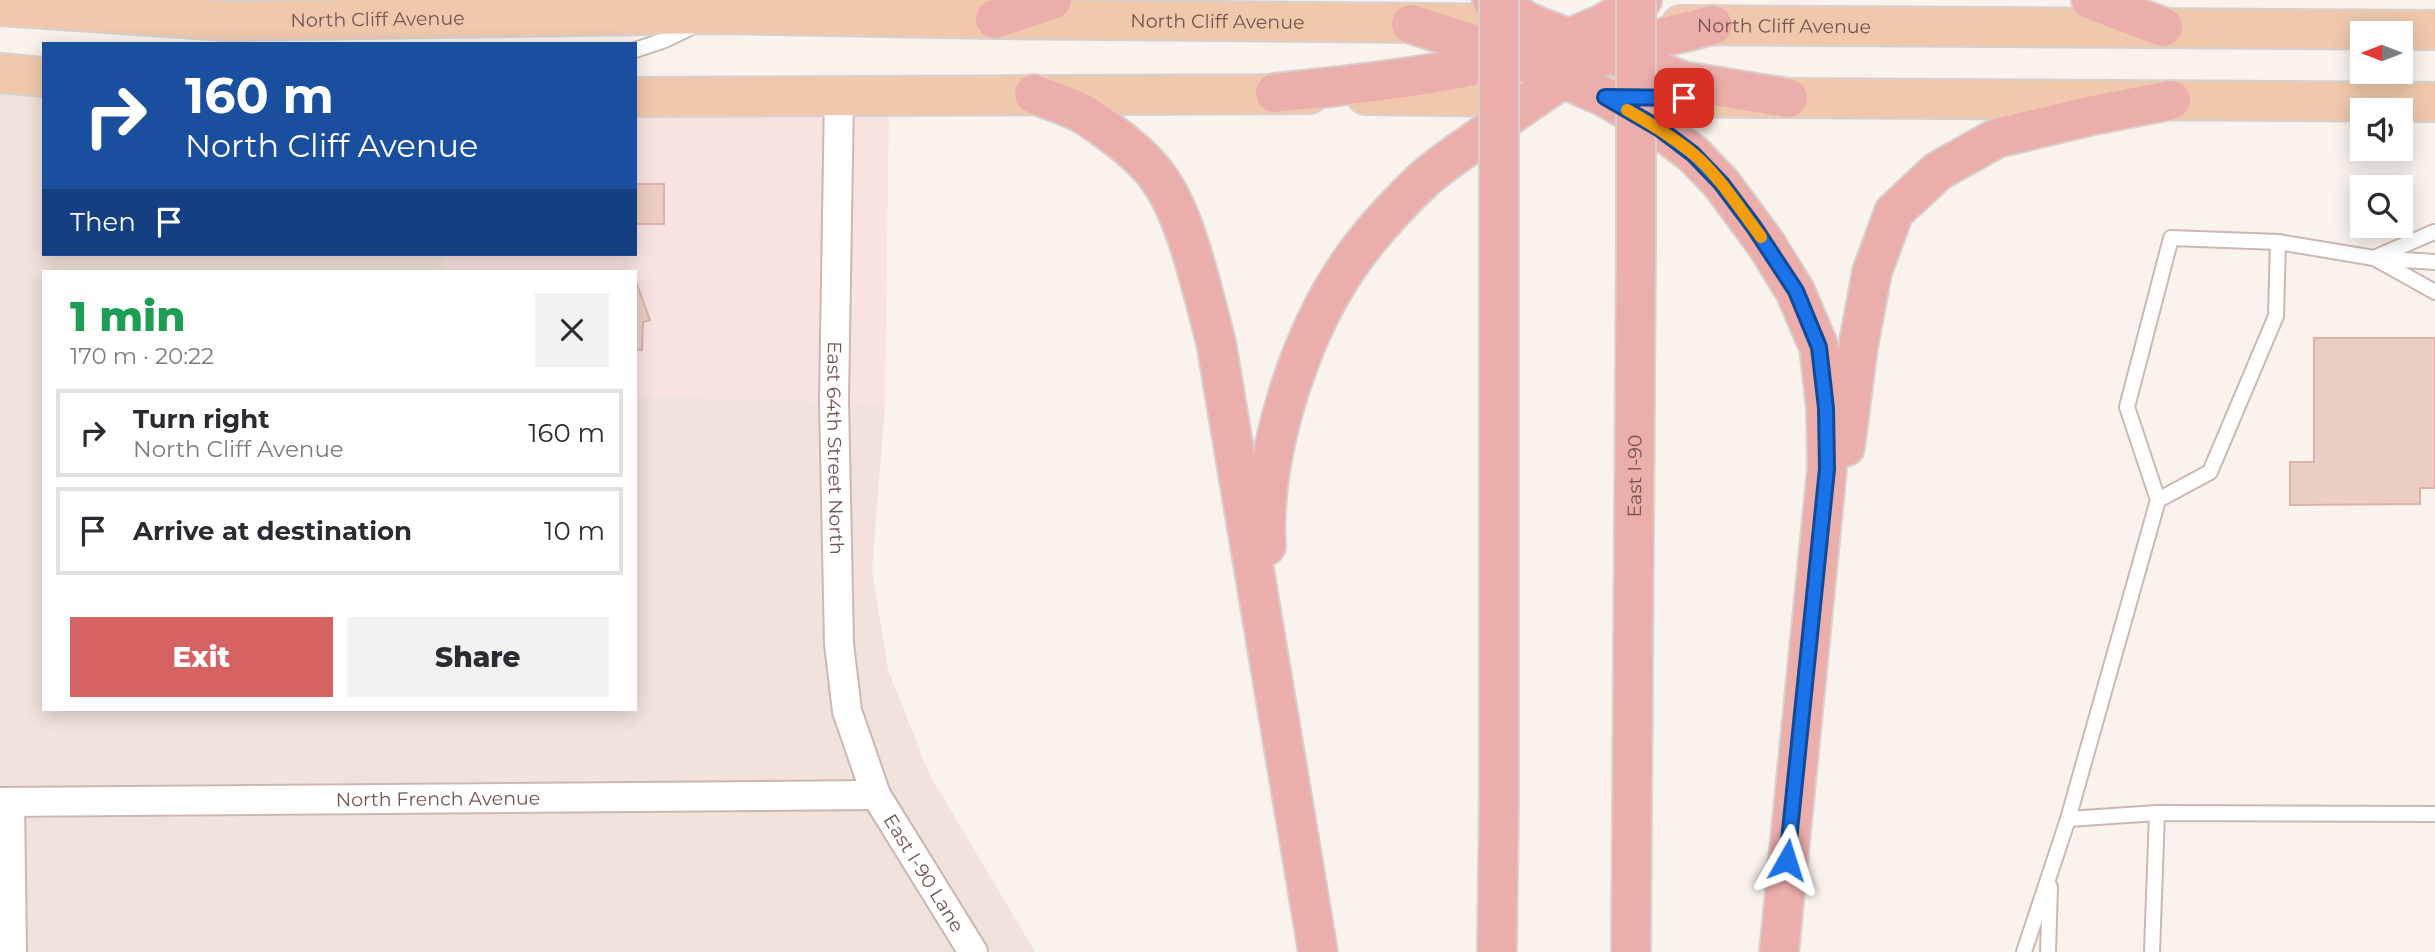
<!DOCTYPE html>
<html lang="en">
<head>
<meta charset="utf-8">
<style>
	:root { --surface:#fff; --page:#f2f2f3; --text:#2b2b33; --muted:#7c7c81; --line:#e1e1e2; --accent:#d46361 }
	body { margin:0; font-family:Montserrat,sans-serif; background:var(--page); color:var(--text); height:100vh; display:flex; flex-direction:column; font-size:26px; white-space:nowrap }
	* { box-sizing:border-box; margin:0 }
	p { font-size:23px; color:var(--muted) }
	.icon { flex:none; width:38px; height:38px; fill:none; stroke:currentColor; stroke-width:2; stroke-linecap:round; stroke-linejoin:round }
	.map { position:relative; flex:1; overflow:hidden }
	.drawer { position:absolute; left:42px; top:270px; width:595px; height:441px; display:flex; flex-direction:column; background:var(--surface); border-radius:0px; box-shadow:0 4px 18px #0003 }
	.drawer>* { flex:none }
	.guide { position:absolute; left:42px; top:42px; width:595px; height:214px; border-radius:0px; box-shadow:0 4px 18px #0003; background:#1a4fa0; color:#fff; overflow:hidden }
	.needle { width:46px; rotate:270deg }
	.fabs { position:absolute; left:2350px; top:21px; display:grid; gap:14px }
	.fabs a { display:grid; place-items:center; width:63px; height:63px; border-radius:0px; background:var(--surface); box-shadow:0 4px 18px #0003; font-size:35px }
	.pin { position:absolute; display:grid; place-items:center; width:60px; height:60px; color:#fff; margin:-30px; border-radius:14px; box-shadow:0 4px 10px #0006 }
	.me { position:absolute; width:77px; margin:-38px; rotate:6deg; stroke-linejoin:round; filter:drop-shadow(0 0 5px #0008) }
	.turn { display:flex; align-items:center; gap:24px; height:147px; padding:0 28px; font-size:32px }
	.turn .icon { width:91px; height:91px; stroke-width:2.5 }
	.turn b { display:block; font-size:49px; line-height:60px }
	.then { display:flex; align-items:center; height:66px; padding:0 28px; background:#0003; gap:14px; font-size:26px }
	.round { display:grid; place-items:center; flex:none; width:74px; height:74px; border-radius:0px; background:var(--page) }
	.overview { display:flex; align-items:center; justify-content:space-between; height:119px; padding:0 28px }
	h1 { font-size:42px; font-weight:800; line-height:52px; color:#1e9e55 }
	.cta { display:flex; gap:14px; margin-top:auto; padding:14px 28px }
	.cta a { flex:1; height:80px; border-radius:0px; background:var(--accent); color:#fff; font-size:28px; font-weight:800; line-height:80px; text-align:center }
	.cta a+a { background:var(--page); color:var(--text) }
	ul { padding:0; list-style:none }
	li { display:flex; align-items:center; gap:21px; height:88px; margin:0 14px 10px; padding:0 14px; border:4px solid var(--line); border-radius:0px }
	li div { flex:1 }
	li b { display:block; font-size:26px }
	li em { font-style:normal }
	.map>svg:first-child { display:block }
</style>
</head>
<body>
<div class="map">
<svg width="2435" height="952" viewBox="0 0 2435 952">
	<rect width="100%" height="100%" fill="#faf2ec"/>
	<!-- residential -->
	<path fill="#f1e2db" d="M 0,87 L 44,90 L 44,254 L 444,254 L 444,271 L 44,271 L 44,709 L 635,709 L 635,395 L 885,403 L 872,570 L 888,670 L 929,774 L 1035,952 L 0,952 Z"/>
	<!-- commercial -->
	<path fill="#f9e3e1" d="M 635,97 L 889,105 L 885,403 L 635,395 L 635,271 L 444,271 L 444,254 L 635,254 Z"/>
	<!-- building -->
	<g fill="#eccec6" stroke="#ddb2a9" stroke-width="2">
		<rect x="635" y="184" width="29" height="40"/>
		<path d="M 635,279 L 650,320 L 643,322 L 642,350 L 635,350 Z"/>
		<path d="M 2314,338 L 2435,338 L 2435,488 L 2420,488 L 2420,504 L 2290,505 L 2290,462 L 2314,462 Z"/>
	</g>
	<g fill="none" stroke-linecap="round" stroke-linejoin="round">
		<defs>
			<g id="service">
				<path d="M 635,50 L 665,40 L 694,26"/>
				<path d="M 2434,232 L 2374,258 L 2278,242 L 2171,238 L 2127,407 L 2158,500 L 2068,819 L 2157,813 L 2435,814"/>
				<path d="M 2435,262 L 2374,258 L 2435,292"/>
				<path d="M 2158,500 L 2210,472 L 2276,316 L 2278,242"/>
				<path d="M 2024,952 L 2068,819"/>
				<path d="M 2048,952 L 2050,887"/>
				<path d="M 2152,952 L 2157,813"/>
			</g>
			<g id="minor">
				<path id="s1" d="M 839,96 L 834,401 L 839,644 L 847,711 L 876,795 L 973,952"/>
				<path id="s2" d="M 0,802 L 876,795"/>
				<path d="M 10,802 L 12,952"/>
			</g>
			<g id="primary">
				<path id="s3" d="M 0,6 L 227,21 L 720,14 L 995,19 L 1533,24"/>
				<path id="s4" d="M 1681,25 L 2435,30"/>
				<path d="M 0,73 L 44,77"/>
				<path d="M 1366,95 L 1533,97"/>
				<path d="M 635,97 L 1309,94"/>
				<path d="M 1604,97 L 2435,102"/>
			</g>
			<g id="motorway">
				<path d="M 1492,0 L 1531,24 L 1683,81 L 1788,98"/>
				<path d="M 2091,0 L 2163,27"/>
				<path d="M 995,19 L 1052,0"/>
				<path d="M 1411,24 L 1512,56 L 1605,97 L 1660,129 L 1693,154 L 1721,183 L 1766,244 L 1795,291 L 1819,347 L 1826,408 L 1827,469 L 1779,952"/>
				<path d="M 1275,93 C 1385,81 1498,72 1600,25 C 1615,18 1628,8 1642,0"/>
				<path d="M 1034,94 C 1051,101 1073,107 1088,117 C 1112,133 1140,153 1157,176 C 1187,215 1203,295 1216,342 L 1318,952"/>
				<path d="M 1845,447 L 1858,347 L 1872,272 L 1894,212 L 1938,171 L 1997,138 L 2089,116 L 2171,100"/>
				<path d="M 1266,546 C 1261,454 1300,331 1355,256 C 1374,230 1398,204 1422,181 C 1444,161 1471,145 1494,127 C 1523,105 1551,86 1582,68 C 1591,63 1601,56 1610,53 C 1643,41 1679,34 1713,25"/>
				<path d="M 1497,952 L 1499,796 L 1499,241"/>
				<path id="s5" d="M 1631,952 L 1636,239"/>
			</g>
		</defs>
		<!-- service casing -->
		<use href="#service" stroke="#ccb8b2" stroke-width="18"/>
		<!-- minor casing -->
		<use href="#minor" stroke="#ccb8b2" stroke-width="32"/>
		<!-- primary casing -->
		<use href="#primary" stroke="#d8d0ce" stroke-width="42"/>
		<!-- motorway casing -->
		<use href="#motorway" stroke="#d8d0ce" stroke-width="42"/>
		<!-- service -->
		<use href="#service" stroke="#fff" stroke-width="14"/>
		<!-- minor -->
		<use href="#minor" stroke="#fff" stroke-width="28"/>
		<!-- primary -->
		<use href="#primary" stroke="#f0c9ad" stroke-width="38"/>
		<!-- motorway -->
		<use href="#motorway" stroke="#ecaeab" stroke-width="38"/>
		<defs>
			<g id="motorway-bridge">
				<path d="M 1499,0 L 1499,241"/>
				<path d="M 1636,0 L 1636,239"/>
			</g>
		</defs>
		<!-- motorway-bridge casing -->
		<use href="#motorway-bridge" stroke="#d8d0ce" stroke-width="42" stroke-linecap="butt"/>
		<!-- motorway-bridge -->
		<use href="#motorway-bridge" stroke="#ecaeab" stroke-width="38"/>
	</g>
	<g fill="none" stroke-linecap="round" stroke-linejoin="round">
		<defs>
			<path id="route" d="M 1684,98 L 1605,97 L 1660,129 L 1693,154 L 1721,183 L 1754,227 L 1796,291 L 1819,347 L 1826,408 L 1827,469 L 1787,860"/>
		</defs>
		<!-- route casing -->
		<use href="#route" stroke="#114b97" stroke-width="18"/>
		<!-- route -->
		<use href="#route" stroke="#1a73e8" stroke-width="12"/>
		<!-- slow -->
		<path stroke="#f59e0b" stroke-width="12" d="M 1627,110 C 1650,123 1671,136 1691,152 C 1719,175 1739,208 1761,237"/>
	</g>
	<g text-anchor="middle" stroke-width="5" stroke-linejoin="round" paint-order="stroke">
		<!-- street labels -->
		<g font-size="19" fill="#735651" stroke="#fdf6f2">
			<text dy="7" stroke="none"><textPath href="#s3" startOffset="378">North Cliff Avenue</textPath></text>
			<text dy="7" stroke="none"><textPath href="#s3" startOffset="1218">North Cliff Avenue</textPath></text>
			<text dy="7" stroke="none"><textPath href="#s4" startOffset="103">North Cliff Avenue</textPath></text>
			<text dy="7" stroke="none"><textPath href="#s1" startOffset="352">East 64th Street North</textPath></text>
			<text dy="7" stroke="none"><textPath href="#s5" startOffset="476">East I-90</textPath></text>
			<text dy="7" stroke="none"><textPath href="#s2" startOffset="438">North French Avenue</textPath></text>
			<text dy="7" stroke="none"><textPath href="#s1" startOffset="796">East I-90 Lane</textPath></text>
		</g>
	</g>
</svg>
<div class="fabs">
<a><svg class="needle" viewBox="-14 -14 28 28"><path d="M0-13l5 13h-10z" fill="#e53935"/><path d="M0 13l5-13h-10z" fill="#7c7c81"/></svg></a>
<a><svg class="icon" aria-label="sound" viewBox="0 0 24 24"><path d="M4 9h4l5-4v14l-5-4H4zM17 9q2 3 0 6"/></svg></a>
<a><svg class="icon" aria-label="search" viewBox="0 0 24 24"><circle cx="10" cy="10" r="6"/><path d="M15 15l6 6"/></svg></a>
</div>
<div class="pin" style="left:1684px;top:98px;background:#d93025"><svg class="icon" aria-label="arrive" viewBox="0 0 24 24"><path d="M6 21V4h12l-3 4 3 4H6"/></svg></div>
<svg class="me" style="left:1787px;top:860px" viewBox="-20 -20 40 40"><path d="M0-17L14 15 0 8-14 15z" fill="#1a73e8" stroke="#fff" stroke-width="4"/></svg>
<div class="guide">
<div class="turn"><svg class="icon" aria-label="right" viewBox="0 0 24 24"><path d="M7 20v-9h11M14 6l5 5-5 5"/></svg><div><b>160 m</b>North Cliff Avenue</div></div>
<div class="then">Then<svg class="icon" aria-label="arrive" viewBox="0 0 24 24"><path d="M6 21V4h12l-3 4 3 4H6"/></svg></div>
</div>
<section class="drawer">
<div class="overview"><div><h1>1 min</h1><p>170 m · 20:22</p></div><a class="round"><svg class="icon" aria-label="close" viewBox="0 0 24 24"><path d="M6 6l12 12M18 6L6 18"/></svg></a></div>
<ul>
<li><svg class="icon" aria-label="right" viewBox="0 0 24 24"><path d="M7 20v-9h11M14 6l5 5-5 5"/></svg><div><b>Turn right</b><p>North Cliff Avenue</p></div><em>160 m</em></li>
<li><svg class="icon" aria-label="arrive" viewBox="0 0 24 24"><path d="M6 21V4h12l-3 4 3 4H6"/></svg><div><b>Arrive at destination</b></div><em>10 m</em></li>
</ul>
<div class="cta"><a>Exit</a><a>Share</a></div>
</section>
</div>
</body>
</html>
